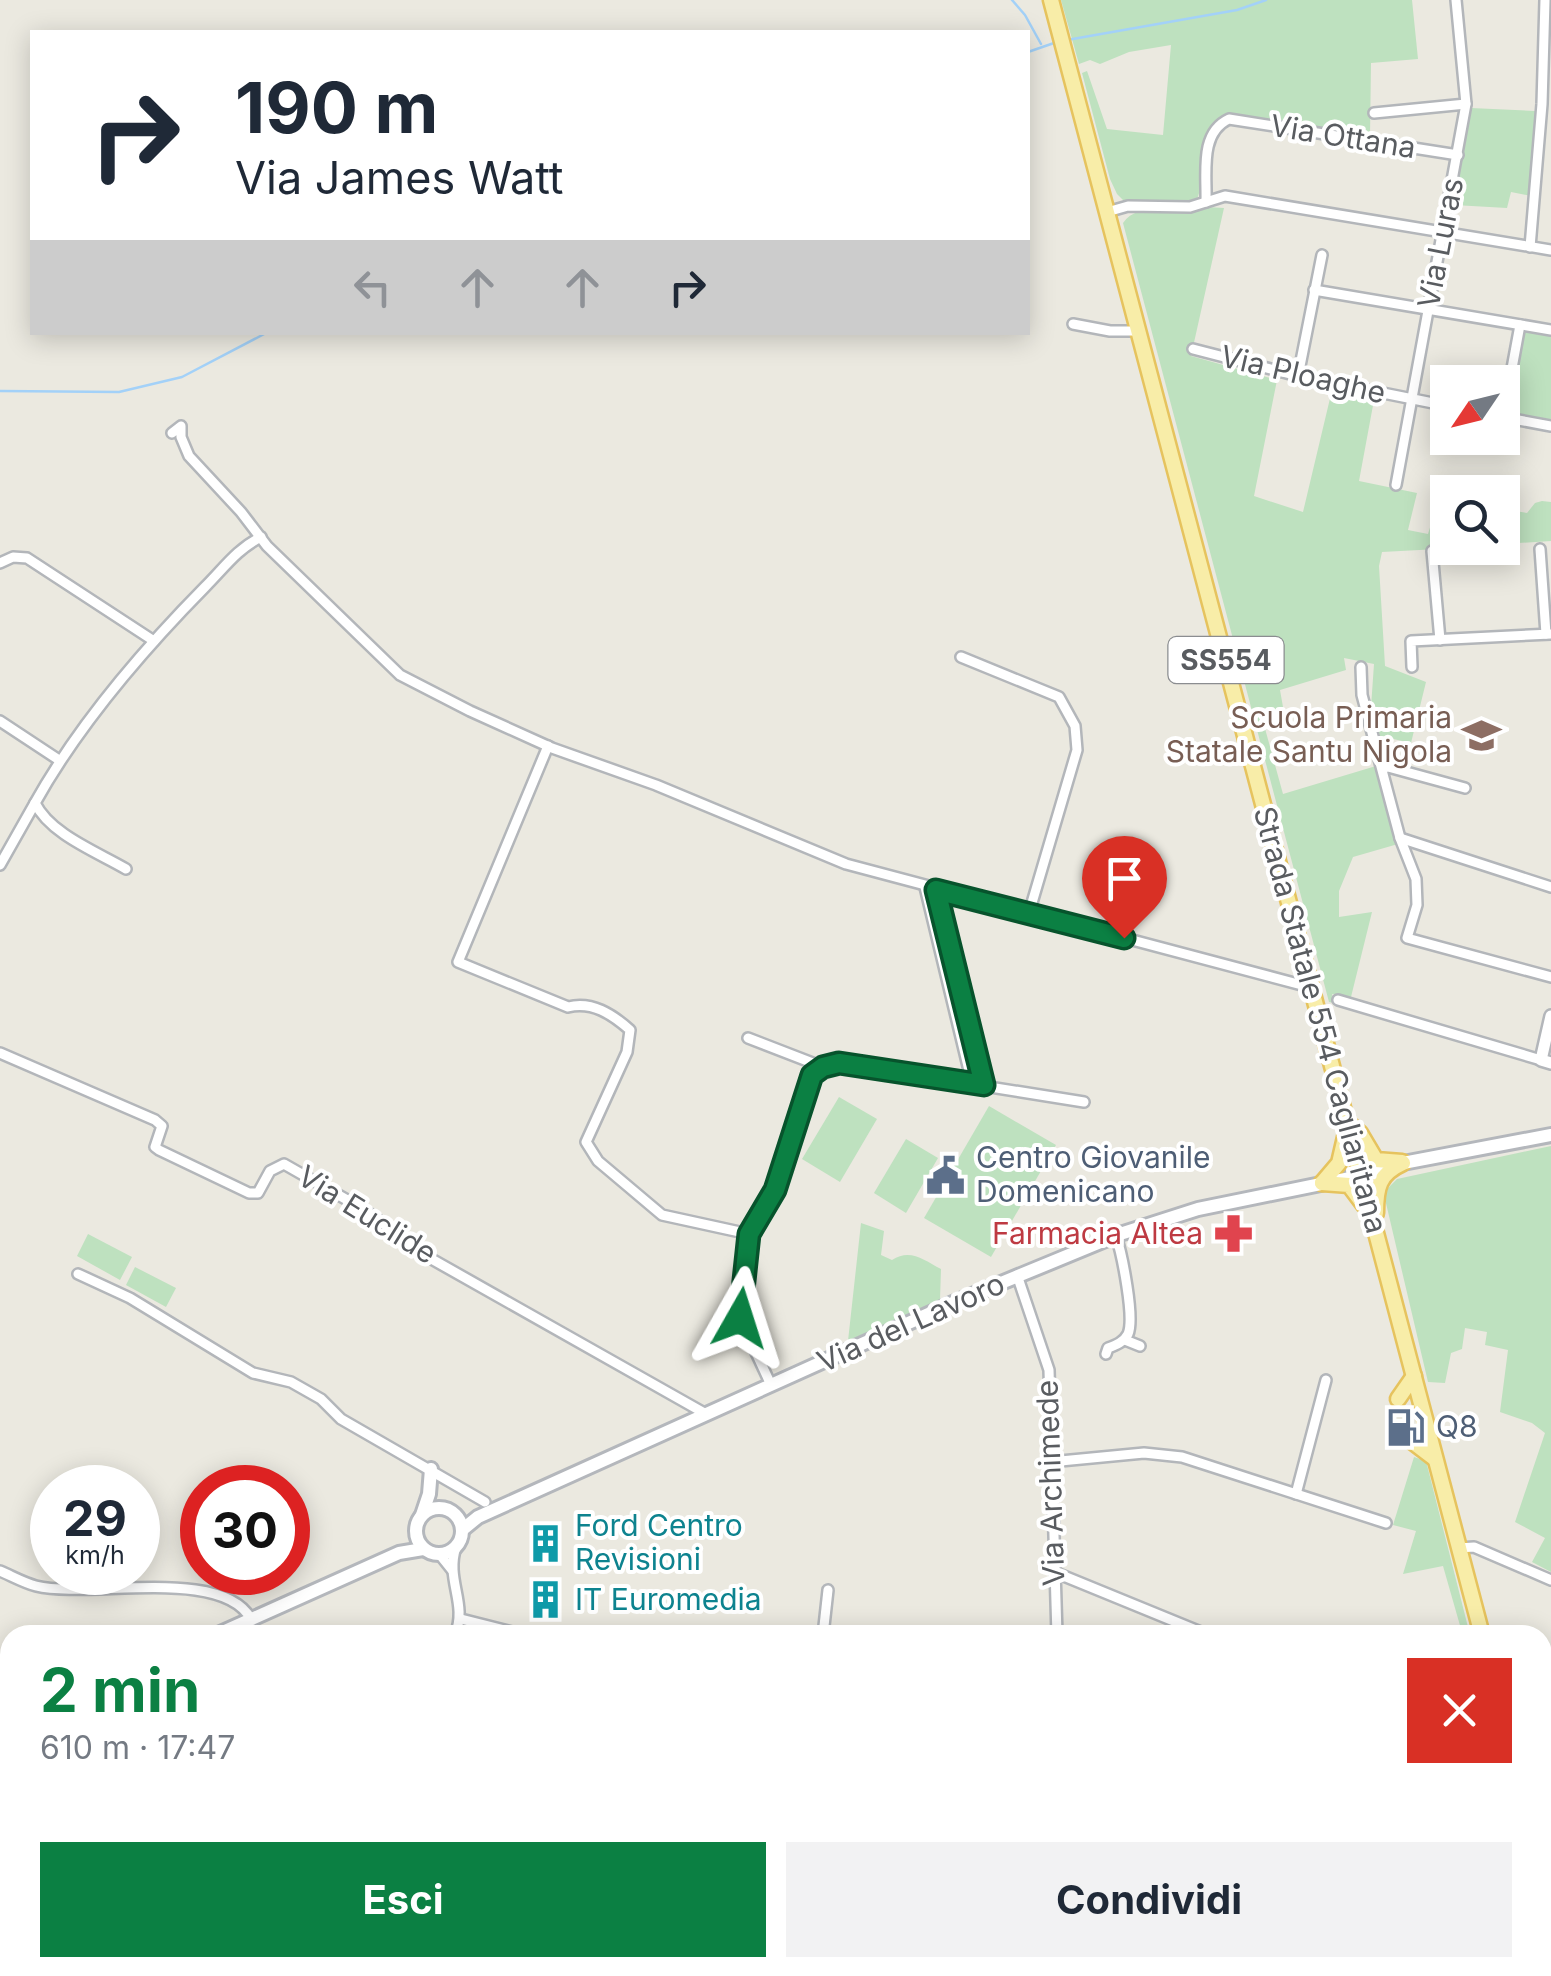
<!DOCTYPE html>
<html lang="it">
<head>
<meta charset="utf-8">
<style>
	:root { --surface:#fff; --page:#f2f2f3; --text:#1f2937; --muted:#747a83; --accent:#0b8043 }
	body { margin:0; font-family:Inter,sans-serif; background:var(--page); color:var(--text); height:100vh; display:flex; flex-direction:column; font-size:38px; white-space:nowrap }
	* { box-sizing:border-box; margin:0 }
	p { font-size:32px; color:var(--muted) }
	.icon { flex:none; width:55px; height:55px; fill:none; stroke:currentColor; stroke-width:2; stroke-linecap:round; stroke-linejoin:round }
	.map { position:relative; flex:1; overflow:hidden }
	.panel { position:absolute; left:0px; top:1625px; width:1552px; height:352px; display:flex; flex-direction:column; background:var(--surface); border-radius:30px 30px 0 0; box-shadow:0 5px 25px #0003 }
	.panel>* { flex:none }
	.top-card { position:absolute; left:30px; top:30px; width:1000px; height:305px; border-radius:0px; box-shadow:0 5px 25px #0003; background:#fff; color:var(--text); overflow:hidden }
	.needle { width:65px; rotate:235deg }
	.controls { position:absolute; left:1430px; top:365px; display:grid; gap:20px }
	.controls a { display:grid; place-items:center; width:90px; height:90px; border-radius:0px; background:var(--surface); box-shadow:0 5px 25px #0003; font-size:50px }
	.speed { position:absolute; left:30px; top:1465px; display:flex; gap:20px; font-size:50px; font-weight:700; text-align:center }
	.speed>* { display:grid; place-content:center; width:130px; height:130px; border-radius:50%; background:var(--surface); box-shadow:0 5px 25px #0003; line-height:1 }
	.speed small { font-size:25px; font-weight:400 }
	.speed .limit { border:15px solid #d22; background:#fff; color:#111 }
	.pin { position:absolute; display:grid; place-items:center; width:85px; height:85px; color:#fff; margin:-102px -42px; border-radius:50% 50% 50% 0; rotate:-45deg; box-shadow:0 0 10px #0007 }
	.pin .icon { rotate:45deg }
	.me { position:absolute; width:110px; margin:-55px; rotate:6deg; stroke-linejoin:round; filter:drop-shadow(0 0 8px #0008) }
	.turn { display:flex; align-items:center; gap:35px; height:210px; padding:0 40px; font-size:45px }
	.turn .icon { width:130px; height:130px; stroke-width:2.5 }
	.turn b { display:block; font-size:70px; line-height:85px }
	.lanes { display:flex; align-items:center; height:95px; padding:0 40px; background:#0003; justify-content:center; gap:50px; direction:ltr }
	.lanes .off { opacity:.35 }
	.round { display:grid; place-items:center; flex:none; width:105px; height:105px; border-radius:0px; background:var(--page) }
	.overview { display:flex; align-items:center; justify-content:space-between; height:170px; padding:0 40px }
	h1 { font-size:60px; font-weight:700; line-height:75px; color:var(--accent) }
	.action { display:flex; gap:20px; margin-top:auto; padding:20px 40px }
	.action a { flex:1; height:115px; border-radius:0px; background:var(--accent); color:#fff; font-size:40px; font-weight:700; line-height:115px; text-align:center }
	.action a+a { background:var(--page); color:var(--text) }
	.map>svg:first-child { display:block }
</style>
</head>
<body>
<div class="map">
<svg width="1551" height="1976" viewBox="0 0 1551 1976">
	<rect width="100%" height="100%" fill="#ebe9e0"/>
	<!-- green -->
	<g fill="#bee1bf">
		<path d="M 1061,0 L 1412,0 L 1418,59 L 1371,63 L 1370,136 L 1366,139 L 1226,114 C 1189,136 1211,169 1196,202 L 1188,204 L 1125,202 L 1117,194 L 1110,179 L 1082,73 L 1087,71 L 1107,129 L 1163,135 L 1171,45 L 1129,52 L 1100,64 L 1090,60 L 1079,64 Z"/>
		<path d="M 1471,108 L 1535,111 L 1531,196 L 1511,192 L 1507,208 L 1454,205 Z"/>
		<path d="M 1207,207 L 1224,208 L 1191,356 L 1277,380 L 1254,496 L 1303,512 L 1332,390 L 1374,400 L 1359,481 L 1417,493 L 1408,530 L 1428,534 L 1439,498 L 1447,500 L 1448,548 L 1457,548 L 1382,552 L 1379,566 L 1385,666 L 1426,682 L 1411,743 L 1380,736 L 1371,707 L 1374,664 L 1344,658 L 1346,670 L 1280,690 L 1283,707 L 1261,714 L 1283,794 L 1376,766 L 1398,844 L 1353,857 L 1339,891 L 1339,917 L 1372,912 L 1351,997 L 1332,994 L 1334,1003 L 1329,1002 L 1123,223 C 1140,198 1182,216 1207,207 Z"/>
		<path d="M 1522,330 L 1551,335 L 1551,420 L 1507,412 Z"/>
		<path d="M 1542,501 L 1551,502 L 1551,541 L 1503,544 L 1503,509 L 1527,513 L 1535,503 Z"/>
		<path d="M 839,1097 L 877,1119 L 840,1182 L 802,1159 Z"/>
		<path d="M 989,1106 L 1056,1145 L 991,1257 L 924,1218 Z"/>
		<path d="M 906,1139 L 938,1158 L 906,1213 L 874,1193 Z"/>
		<path d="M 1551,1146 L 1551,1572 L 1532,1562 L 1545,1538 L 1515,1522 L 1545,1433 L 1532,1423 L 1500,1412 L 1508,1350 L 1485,1345 L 1487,1332 L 1465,1328 L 1462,1349 L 1451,1353 L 1445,1383 L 1428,1382 L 1385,1199 L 1387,1189 L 1397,1179 Z"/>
		<path d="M 861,1223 L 884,1231 L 881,1255 L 892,1260 C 910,1248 924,1260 941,1269 L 940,1300 L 848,1341 Z"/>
		<path d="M 88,1234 L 132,1257 L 120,1280 L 77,1256 Z"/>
		<path d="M 135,1267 L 176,1288 L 166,1307 L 126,1285 Z"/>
		<path d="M 1414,1457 L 1426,1461 L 1470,1635 L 1459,1635 L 1461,1629 L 1443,1566 L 1403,1574 L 1416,1531 L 1393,1525 Z"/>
		<path d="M 1543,1681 L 1551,1682 L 1551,1851 L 1543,1819 Z"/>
		<path d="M 10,1733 L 10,1968 L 13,1968 L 13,1976 L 0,1976 L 0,1737 Z"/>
		<path d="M 1550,1947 L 1551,1976 L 1418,1976 L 1422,1968 L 1542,1968 L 1543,1952 Z"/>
	</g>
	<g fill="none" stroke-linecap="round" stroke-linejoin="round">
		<!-- stream -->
		<g stroke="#a3d1f8" stroke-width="2.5">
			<path d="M 1012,0 L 1025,15 L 1041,44"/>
			<path d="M 1067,40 L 1237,10 L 1266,0"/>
			<path d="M 1028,52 L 1054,43"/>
			<path d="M 0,391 L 119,392 L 182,377 L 268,332"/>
		</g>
		<defs>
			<g id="minor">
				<path d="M 1374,113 L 1466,104"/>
				<path d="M 1206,202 C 1207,173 1199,133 1229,119 L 1458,155"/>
				<path d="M 1107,212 L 1128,206 L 1190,207 L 1225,196 L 1551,250"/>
				<path d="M 1530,247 L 1542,104 L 1545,0"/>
				<path d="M 1314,290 L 1551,330"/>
				<path d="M 1073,324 L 1110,331 L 1139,331"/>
				<path d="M 1193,349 L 1298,376 L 1448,406"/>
				<path d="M 1298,376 L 1322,255"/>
				<path d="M 1502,417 L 1551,426"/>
				<path d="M 1503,417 L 1520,325"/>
				<path d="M 172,433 L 181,426 L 181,437 L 189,456 L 241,512 L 267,546 L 400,675 L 470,711 L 552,748 L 656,785 L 846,864 L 1313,988"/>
				<path d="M 1396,485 L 1466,104 L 1456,0"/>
				<path d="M 1540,549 L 1546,634"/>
				<path d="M 1432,551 L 1440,640"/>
				<path d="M 0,563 L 13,557 L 27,558 L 154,641"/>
				<path d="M 961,657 L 1059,697 L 1075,726 L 1077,750 L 1029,913"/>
				<path d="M 1361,667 L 1362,695 L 1400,838 L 1416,879 L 1417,905 L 1407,938 L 1551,977"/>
				<path d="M 1412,667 L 1411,641 L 1551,634"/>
				<path d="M 0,721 L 59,760"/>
				<path d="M 548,746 L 458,962 L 568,1007 C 592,1001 612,1014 630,1030 L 627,1052 L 586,1142 L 598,1161 L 662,1215 L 749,1234"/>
				<path d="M 1382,768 L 1388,767 L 1465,788"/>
				<path d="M 1400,838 L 1551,887"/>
				<path d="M 0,865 L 35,803"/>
				<path d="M 126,869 C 97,852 50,834 35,803 C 79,724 141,652 205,587 C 224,568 237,549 261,537"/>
				<path d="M 925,887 L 972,1083"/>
				<path d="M 935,890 L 985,1085"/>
				<path d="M 1338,1000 L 1541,1060"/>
				<path d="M 748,1038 L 823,1067 L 839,1063 L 1084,1102"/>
				<path d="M 0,1053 L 155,1120 L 162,1126 L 155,1147 L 159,1150 L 249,1193 L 258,1193 L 270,1171 L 284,1164 L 363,1209 L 428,1257 L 706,1414"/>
				<path d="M 78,1274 L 130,1298 L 253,1373 L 291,1382 L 321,1399 L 341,1419 L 485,1502"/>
				<path d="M 1017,1275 L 1049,1370 L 1057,1635"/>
				<path d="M 1125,1340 L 1140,1346"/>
				<path d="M 1106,1354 L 1108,1348 C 1116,1345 1124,1342 1128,1334 C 1135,1318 1122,1254 1116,1236"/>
				<path d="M 771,1385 L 740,1318 L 749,1234 L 775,1190 L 806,1085 L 812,1075 L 823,1067"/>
				<path d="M 1050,1462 L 1144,1453 L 1182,1457 L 1386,1523"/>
				<path d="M 1296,1494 L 1326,1380"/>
				<path d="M 1459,1548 L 1474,1547 L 1551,1580"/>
				<path d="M 440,1555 L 452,1570"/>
				<path d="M 0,1571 C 12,1576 24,1583 36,1586 C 89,1599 222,1566 251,1619"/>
				<path d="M 1054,1572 L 1208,1635"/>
				<path d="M 461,1619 L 524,1635"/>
				<path d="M 455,1635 C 468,1603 445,1580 456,1547"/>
				<path d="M 823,1635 L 828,1590"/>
				<path d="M 1135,1968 L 1137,1976"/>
				<path d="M 510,1976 L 510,1968"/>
				<path d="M 720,1976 L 723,1968"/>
			</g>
			<path id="tertiary" d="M 1551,1016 L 1541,1060 L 1551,1063"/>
			<g id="secondary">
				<circle cx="439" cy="1531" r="23"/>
				<path d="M 422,1515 L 429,1494 L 431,1469"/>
				<path d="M 462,1530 L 478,1517 L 498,1508 L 955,1302 L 1120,1234 L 1198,1209 L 1360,1176 L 1403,1163 L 1551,1135"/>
				<path d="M 216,1635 L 399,1553 L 423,1549"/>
				<path d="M 0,1732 L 10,1727"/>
			</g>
			<g id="primary">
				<path d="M 1051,0 L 1482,1635"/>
				<path d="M 1348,1123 L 1360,1133 L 1376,1160 L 1402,1162"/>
				<path d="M 1322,1183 L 1349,1185 L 1364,1205"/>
				<path d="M 1322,1183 L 1339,1163 L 1346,1133"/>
				<path d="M 1376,1213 C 1376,1187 1379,1174 1403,1163"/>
				<path d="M 1398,1399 L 1414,1376"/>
				<path d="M 1410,1440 L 1435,1459"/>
				<path d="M 1542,1862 L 1551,1894"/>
			</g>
		</defs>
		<!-- minor casing -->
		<use href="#minor" stroke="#b3b6ba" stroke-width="14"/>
		<!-- tertiary casing -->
		<use href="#tertiary" stroke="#b3b6ba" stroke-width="16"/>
		<!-- secondary casing -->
		<use href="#secondary" stroke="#b4b7bc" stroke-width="18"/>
		<!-- primary casing -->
		<use href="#primary" stroke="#e6c35e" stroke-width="19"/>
		<!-- minor -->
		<use href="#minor" stroke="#fff" stroke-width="9"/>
		<!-- tertiary -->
		<use href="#tertiary" stroke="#fff" stroke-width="11"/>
		<!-- secondary -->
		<use href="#secondary" stroke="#fff" stroke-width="12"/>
		<!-- primary -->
		<use href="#primary" stroke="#f8eda8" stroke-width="14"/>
	</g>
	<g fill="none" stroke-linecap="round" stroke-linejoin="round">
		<defs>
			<path id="route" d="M 740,1318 L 749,1234 L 775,1190 L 812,1075 L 823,1067 L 839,1063 L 984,1085 L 936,890 L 1124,938"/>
		</defs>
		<!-- route casing -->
		<use href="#route" stroke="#07532c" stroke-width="25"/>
		<!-- route -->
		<use href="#route" stroke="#0b8043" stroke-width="18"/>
	</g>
	<!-- icons -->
	<defs>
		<symbol id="school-bare" viewBox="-9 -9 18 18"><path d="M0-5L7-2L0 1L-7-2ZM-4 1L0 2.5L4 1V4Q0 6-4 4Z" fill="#8d6e63" stroke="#fff" stroke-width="2.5" paint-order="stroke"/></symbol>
		<symbol id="civic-bare" viewBox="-9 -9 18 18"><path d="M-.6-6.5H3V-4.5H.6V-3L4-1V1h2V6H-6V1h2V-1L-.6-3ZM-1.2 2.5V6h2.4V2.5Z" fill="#5c6f8a" stroke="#fff" stroke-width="2.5" paint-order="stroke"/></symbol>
		<symbol id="pharmacy-bare" viewBox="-9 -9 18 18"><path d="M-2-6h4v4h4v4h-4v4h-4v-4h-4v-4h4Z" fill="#e0444e" stroke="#fff" stroke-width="2.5" paint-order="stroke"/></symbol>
		<symbol id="fuel-bare" viewBox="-9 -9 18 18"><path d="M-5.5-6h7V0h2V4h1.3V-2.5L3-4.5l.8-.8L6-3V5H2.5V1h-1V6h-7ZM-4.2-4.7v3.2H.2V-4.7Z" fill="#5c6f8a" stroke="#fff" stroke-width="2.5" paint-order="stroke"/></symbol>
		<symbol id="building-bare" viewBox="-9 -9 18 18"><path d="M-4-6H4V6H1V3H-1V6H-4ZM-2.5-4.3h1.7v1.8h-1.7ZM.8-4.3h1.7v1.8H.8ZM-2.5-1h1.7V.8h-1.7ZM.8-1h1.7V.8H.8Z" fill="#0f9aa8" stroke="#fff" stroke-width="2.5" paint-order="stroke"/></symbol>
	</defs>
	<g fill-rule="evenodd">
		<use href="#school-bare" x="1454" y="708" width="55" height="55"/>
		<use href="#civic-bare" x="918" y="1148" width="55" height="55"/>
		<use href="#pharmacy-bare" x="1206" y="1206" width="55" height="55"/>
		<use href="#fuel-bare" x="1378" y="1400" width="55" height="55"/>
		<use href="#building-bare" x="518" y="1516" width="55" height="55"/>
		<use href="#building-bare" x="518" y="1572" width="55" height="55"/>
	</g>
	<g text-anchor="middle" stroke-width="8" stroke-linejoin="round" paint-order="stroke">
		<!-- shield labels -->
		<rect fill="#fff" stroke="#8b8d90" stroke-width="2.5" x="1168.5" y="637" width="115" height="46" rx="8"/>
		<g font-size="28" font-weight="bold" fill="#595c60">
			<text x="1226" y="670">SS554</text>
		</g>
		<!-- street labels -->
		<g font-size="30" fill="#595c60" stroke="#fff">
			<text transform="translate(1343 137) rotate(9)" y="10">Via Ottana</text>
			<text transform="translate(1441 243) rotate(-79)" y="10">Via Luras</text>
			<text transform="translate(1303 375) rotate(13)" y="10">Via Ploaghe</text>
			<text transform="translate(1320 1020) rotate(75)" y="10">Strada Statale 554 Cagliaritana</text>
			<text transform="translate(367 1215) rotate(32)" y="10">Via Euclide</text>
			<text transform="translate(911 1323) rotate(-24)" y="10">Via del Lavoro</text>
			<text transform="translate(1051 1483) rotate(-92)" y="10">Via Archimede</text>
		</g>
		<!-- education labels -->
		<g font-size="30" fill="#785e54" stroke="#fff" text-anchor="end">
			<text x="1452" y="728">Scuola Primaria<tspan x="1452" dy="34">Statale Santu Nigola</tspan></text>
		</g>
		<!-- service labels -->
		<g font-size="30" fill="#4e5e75" stroke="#fff" text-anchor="start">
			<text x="976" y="1168">Centro Giovanile<tspan x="976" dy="34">Domenicano</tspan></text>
			<text x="1436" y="1437">Q8</text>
		</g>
		<!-- health labels -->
		<g font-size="30" fill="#be3a42" stroke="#fff" text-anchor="end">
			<text x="1203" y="1244">Farmacia Altea</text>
		</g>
		<!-- culture labels -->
		<g font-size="30" fill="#0d838f" stroke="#fff" text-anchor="start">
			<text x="575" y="1536">Ford Centro<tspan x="575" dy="34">Revisioni</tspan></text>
			<text x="575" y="1610">IT Euromedia</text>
		</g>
	</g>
</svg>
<div class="controls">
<a><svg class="needle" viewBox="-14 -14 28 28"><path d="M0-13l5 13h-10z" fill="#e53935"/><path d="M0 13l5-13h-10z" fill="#747a83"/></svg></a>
<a><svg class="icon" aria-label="search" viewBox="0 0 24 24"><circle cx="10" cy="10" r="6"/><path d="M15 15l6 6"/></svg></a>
</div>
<div class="speed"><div>29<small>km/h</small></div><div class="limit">30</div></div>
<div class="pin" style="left:1124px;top:938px;background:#d93025"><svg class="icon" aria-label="arrive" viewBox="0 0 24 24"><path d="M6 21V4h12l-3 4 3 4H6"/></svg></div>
<svg class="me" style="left:740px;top:1318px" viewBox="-20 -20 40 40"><path d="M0-17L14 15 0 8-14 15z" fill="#0b8043" stroke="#fff" stroke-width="4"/></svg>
<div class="top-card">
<div class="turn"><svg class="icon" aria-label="right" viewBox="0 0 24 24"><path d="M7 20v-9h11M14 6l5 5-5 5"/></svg><div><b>190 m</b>Via James Watt</div></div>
<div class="lanes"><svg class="icon off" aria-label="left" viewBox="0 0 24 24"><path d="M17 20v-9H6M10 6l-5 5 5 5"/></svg><svg class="icon off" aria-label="ahead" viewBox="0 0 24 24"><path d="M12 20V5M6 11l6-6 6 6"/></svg><svg class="icon off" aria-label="ahead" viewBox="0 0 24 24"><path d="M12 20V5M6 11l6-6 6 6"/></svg><svg class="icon" aria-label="right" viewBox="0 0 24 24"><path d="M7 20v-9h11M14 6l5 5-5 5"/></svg></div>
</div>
<section class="panel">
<div class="overview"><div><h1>2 min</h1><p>610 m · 17:47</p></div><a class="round" style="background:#d93025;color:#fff"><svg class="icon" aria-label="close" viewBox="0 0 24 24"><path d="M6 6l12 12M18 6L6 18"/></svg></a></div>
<div class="action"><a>Esci</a><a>Condividi</a></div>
</section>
</div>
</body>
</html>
